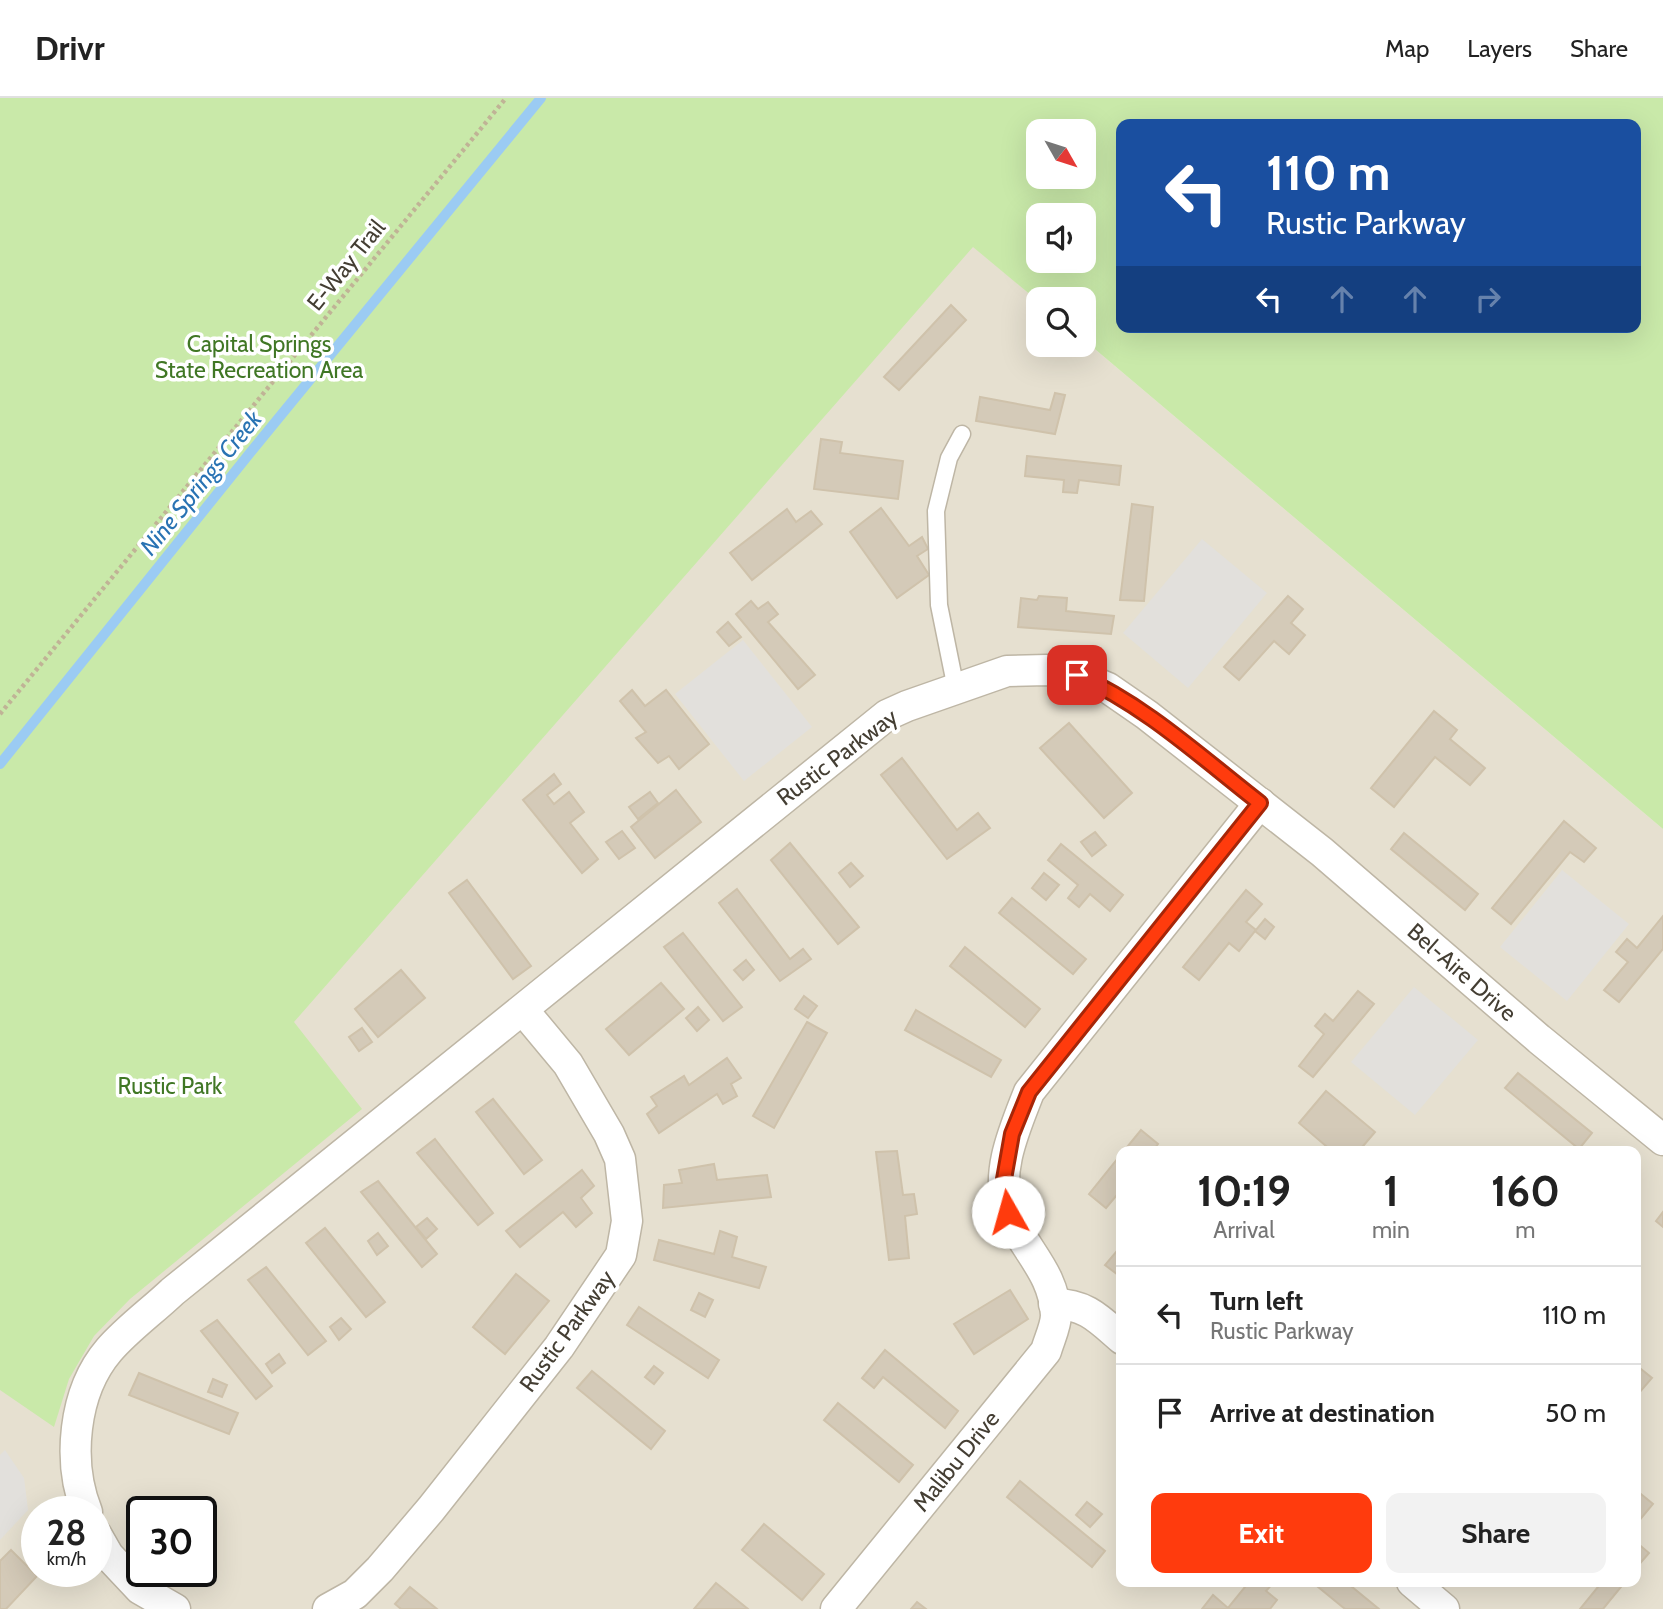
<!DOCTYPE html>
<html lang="en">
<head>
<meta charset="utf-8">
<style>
	:root { --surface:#fff; --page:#f2f2f2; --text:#222; --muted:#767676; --line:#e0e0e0; --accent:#ff3b0d }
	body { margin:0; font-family:Cabin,sans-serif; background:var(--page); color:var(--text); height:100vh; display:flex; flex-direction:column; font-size:26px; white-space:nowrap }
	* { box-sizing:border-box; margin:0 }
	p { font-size:23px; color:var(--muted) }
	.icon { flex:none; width:38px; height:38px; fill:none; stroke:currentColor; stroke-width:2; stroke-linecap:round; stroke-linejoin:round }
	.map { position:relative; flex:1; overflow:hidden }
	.side { position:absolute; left:1116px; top:1048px; width:525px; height:441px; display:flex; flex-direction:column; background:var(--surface); border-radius:14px; box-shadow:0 7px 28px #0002 }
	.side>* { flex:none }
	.hud { position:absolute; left:1116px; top:21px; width:525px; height:214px; border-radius:14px; box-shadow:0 7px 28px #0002; background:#1a4fa0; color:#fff; overflow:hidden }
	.needle { width:46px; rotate:129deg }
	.fabs { position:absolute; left:1026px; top:21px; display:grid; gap:14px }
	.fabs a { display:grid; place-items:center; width:70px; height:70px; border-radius:14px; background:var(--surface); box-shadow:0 7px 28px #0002; font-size:35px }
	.speed { position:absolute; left:21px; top:1398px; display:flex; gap:14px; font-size:35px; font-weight:700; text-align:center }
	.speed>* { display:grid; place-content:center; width:91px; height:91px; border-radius:50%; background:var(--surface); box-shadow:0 7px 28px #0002; line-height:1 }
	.speed small { font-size:18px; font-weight:400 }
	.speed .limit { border:4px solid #111; border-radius:10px; background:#fff; color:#111 }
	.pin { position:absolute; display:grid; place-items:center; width:60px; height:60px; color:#fff; margin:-30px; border-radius:14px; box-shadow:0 4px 10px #0006 }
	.me { position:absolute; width:77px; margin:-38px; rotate:353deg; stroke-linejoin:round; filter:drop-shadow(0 0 5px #0008) }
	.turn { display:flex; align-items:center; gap:24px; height:147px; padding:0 35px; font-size:32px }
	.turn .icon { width:91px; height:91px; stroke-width:2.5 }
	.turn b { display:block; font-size:49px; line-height:60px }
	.lanes { display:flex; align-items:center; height:66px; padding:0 35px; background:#0003; justify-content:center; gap:35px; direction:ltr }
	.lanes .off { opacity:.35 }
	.eta { display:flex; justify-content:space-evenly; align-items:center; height:119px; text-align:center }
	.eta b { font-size:42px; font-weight:800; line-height:49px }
	.cta { display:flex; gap:14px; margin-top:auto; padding:14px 35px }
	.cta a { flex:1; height:80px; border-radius:14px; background:var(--accent); color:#fff; font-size:28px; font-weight:800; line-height:80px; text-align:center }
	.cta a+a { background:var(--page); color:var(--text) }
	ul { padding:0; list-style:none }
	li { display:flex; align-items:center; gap:21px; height:98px; padding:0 35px; border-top:2px solid var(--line) }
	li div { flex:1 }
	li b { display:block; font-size:26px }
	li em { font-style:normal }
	header { display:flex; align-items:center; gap:42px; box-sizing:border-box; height:98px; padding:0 35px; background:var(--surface); border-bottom:2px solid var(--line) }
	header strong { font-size:33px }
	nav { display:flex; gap:38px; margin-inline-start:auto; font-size:24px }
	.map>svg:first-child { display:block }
</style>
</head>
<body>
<header>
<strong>Drivr</strong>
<nav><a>Map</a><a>Layers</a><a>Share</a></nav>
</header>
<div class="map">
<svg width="1663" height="1511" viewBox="0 0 1663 1511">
	<rect width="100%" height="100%" fill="#f2eee3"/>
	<!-- residential -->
	<path fill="#e6e0d0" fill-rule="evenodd" d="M 973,148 L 1038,203 L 1038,247 L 1083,247 L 1083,241 L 1663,731 L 1663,1511 L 0,1511 L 0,975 ZM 1122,1054 L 1636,1054 L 1636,1484 L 1122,1484 ZM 37,1414 L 96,1414 L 96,1474 L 37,1474 ZM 142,1414 L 201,1414 L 201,1474 L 142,1474 Z"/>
	<!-- green -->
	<path fill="#c9e9a9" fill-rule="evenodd" d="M 0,0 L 1663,0 L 1663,731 L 1083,241 L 1083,201 L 1038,201 L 1038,203 L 973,149 L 294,924 L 362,1011 L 130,1201 L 94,1238 L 69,1281 L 54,1329 L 0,1292 ZM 1636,26 L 1636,229 L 1122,229 L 1122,26 ZM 1038,33 L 1083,33 L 1083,79 L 1038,79 ZM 1083,117 L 1083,163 L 1038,163 L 1038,117 Z"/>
	<!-- parking -->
	<g fill="#e2e0dc">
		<path d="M 1202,441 L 1267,495 L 1188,590 L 1123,535 Z"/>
		<path d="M 743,542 L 812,629 L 744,683 L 675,596 Z"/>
		<path d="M 1562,772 L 1629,826 L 1567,903 L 1500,849 Z"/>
		<path d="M 1414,889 L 1478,942 L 1415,1017 L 1351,964 Z"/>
		<path d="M 5,1352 L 24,1380 L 28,1412 L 0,1442 L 0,1357 Z"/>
	</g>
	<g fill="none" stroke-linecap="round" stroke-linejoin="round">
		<!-- stream -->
		<path stroke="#9bcbf3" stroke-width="10" d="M 0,666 L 254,350 L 541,0"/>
	</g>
	<!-- building -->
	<g fill="#d4cab8" stroke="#cfc2ab" stroke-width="2">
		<path d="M 951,207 L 966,222 L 899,292 L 884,279 Z"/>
		<path d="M 1055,295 L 1065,297 L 1055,336 L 976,323 L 980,299 L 1050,312 Z"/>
		<path d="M 821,341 L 842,344 L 840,355 L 903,363 L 898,401 L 814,391 Z"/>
		<path d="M 1027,358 L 1121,368 L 1119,387 L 1079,382 L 1077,395 L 1063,394 L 1064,382 L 1025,378 Z"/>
		<path d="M 1132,406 L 1153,409 L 1144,503 L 1120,502 Z"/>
		<path d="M 881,410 L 909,448 L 922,439 L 928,451 L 917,458 L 929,477 L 897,500 L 850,434 Z"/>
		<path d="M 787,411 L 796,424 L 811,413 L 822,426 L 752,482 L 730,455 Z"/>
		<path d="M 1039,498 L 1067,500 L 1066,513 L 1114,518 L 1111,536 L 1018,529 L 1021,500 L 1037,502 Z"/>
		<path d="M 1288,498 L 1303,511 L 1291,525 L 1305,537 L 1289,556 L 1274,543 L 1239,582 L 1224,569 Z"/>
		<path d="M 751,503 L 758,511 L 768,504 L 778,516 L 768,524 L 815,577 L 798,591 L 736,516 Z"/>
		<path d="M 728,524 L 741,539 L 729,548 L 717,534 Z"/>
		<path d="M 632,592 L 645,608 L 666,592 L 709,646 L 679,671 L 669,658 L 658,665 L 636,640 L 646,634 L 620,603 Z"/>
		<path d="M 1434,613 L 1457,632 L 1450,641 L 1485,670 L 1470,687 L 1435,659 L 1394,709 L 1371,690 Z"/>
		<path d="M 1069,625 L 1132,695 L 1104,720 L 1040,650 Z"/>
		<path d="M 902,660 L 957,732 L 978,715 L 990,730 L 947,761 L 881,677 Z"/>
		<path d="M 554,676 L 561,686 L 547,697 L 554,706 L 569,694 L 584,714 L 570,725 L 598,761 L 582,775 L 523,702 Z"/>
		<path d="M 676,692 L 701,724 L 655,760 L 631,729 Z"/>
		<path d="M 650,694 L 658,705 L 638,721 L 629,709 Z"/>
		<path d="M 1564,723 L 1596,750 L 1584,764 L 1570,754 L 1511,826 L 1492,810 Z"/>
		<path d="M 622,733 L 635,750 L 619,761 L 606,744 Z"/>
		<path d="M 1095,734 L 1106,747 L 1092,758 L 1081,744 Z"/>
		<path d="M 1404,735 L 1478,796 L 1465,812 L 1391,751 Z"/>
		<path d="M 790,745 L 859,829 L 838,846 L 771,762 Z"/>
		<path d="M 1061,746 L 1123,797 L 1110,813 L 1090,796 L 1079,809 L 1068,800 L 1078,787 L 1048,762 Z"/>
		<path d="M 851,765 L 863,778 L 850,789 L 839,775 Z"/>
		<path d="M 1044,775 L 1059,787 L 1046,802 L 1032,790 Z"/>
		<path d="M 467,782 L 531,868 L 513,881 L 449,795 Z"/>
		<path d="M 737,791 L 790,861 L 803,851 L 811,861 L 780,883 L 719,805 Z"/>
		<path d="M 1246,792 L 1262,806 L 1246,824 L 1256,832 L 1239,853 L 1229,845 L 1199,882 L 1183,869 Z"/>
		<path d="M 1012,800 L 1086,861 L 1073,876 L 999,815 Z"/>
		<path d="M 1663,818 L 1663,851 L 1619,904 L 1604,892 L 1628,864 L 1616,854 L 1627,841 L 1637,850 Z"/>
		<path d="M 1265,821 L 1274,829 L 1265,841 L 1255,833 Z"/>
		<path d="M 683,835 L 742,909 L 723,923 L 664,849 Z"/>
		<path d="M 965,849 L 1040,911 L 1025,929 L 950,868 Z"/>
		<path d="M 746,862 L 754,872 L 743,882 L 734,872 Z"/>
		<path d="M 401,872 L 425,900 L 378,939 L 355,911 Z"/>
		<path d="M 661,885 L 684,911 L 629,957 L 606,931 Z"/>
		<path d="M 1358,893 L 1374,906 L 1313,979 L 1299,968 L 1324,936 L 1315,928 L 1325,916 L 1333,923 Z"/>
		<path d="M 804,898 L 817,908 L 808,920 L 795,911 Z"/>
		<path d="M 698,909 L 709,922 L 697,933 L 686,920 Z"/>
		<path d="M 916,912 L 1001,962 L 991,979 L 905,932 Z"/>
		<path d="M 807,924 L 827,935 L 774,1030 L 753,1018 Z"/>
		<path d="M 362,930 L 372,944 L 359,953 L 349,939 Z"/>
		<path d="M 727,960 L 741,980 L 731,986 L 737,998 L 723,1006 L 717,996 L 659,1035 L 647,1016 L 657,1008 L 651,999 L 684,978 L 689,987 Z"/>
		<path d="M 1518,975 L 1592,1035 L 1579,1051 L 1505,990 Z"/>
		<path d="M 1326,993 L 1375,1034 L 1358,1054 L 1333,1054 L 1299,1025 Z"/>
		<path d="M 493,1001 L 542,1062 L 524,1076 L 476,1014 Z"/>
		<path d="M 1141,1032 L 1158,1046 L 1152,1054 L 1123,1054 Z"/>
		<path d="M 435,1041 L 493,1115 L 478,1127 L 417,1055 Z"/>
		<path d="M 897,1053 L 903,1097 L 914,1096 L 917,1116 L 905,1118 L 909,1160 L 889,1162 L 876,1054 Z"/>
		<path d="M 1122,1055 L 1122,1091 L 1106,1110 L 1089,1096 Z"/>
		<path d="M 714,1066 L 717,1082 L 767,1077 L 771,1099 L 663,1110 L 664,1087 L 682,1085 L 679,1072 Z"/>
		<path d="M 582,1072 L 594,1088 L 581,1100 L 592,1115 L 576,1129 L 563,1114 L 520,1149 L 506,1133 Z"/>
		<path d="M 378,1083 L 437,1156 L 422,1169 L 361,1094 Z"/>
		<path d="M 1663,1114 L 1663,1129 L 1656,1123 Z"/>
		<path d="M 427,1120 L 437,1131 L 426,1141 L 416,1129 Z"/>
		<path d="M 325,1130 L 385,1204 L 366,1219 L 306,1145 Z"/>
		<path d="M 720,1133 L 737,1139 L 732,1159 L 766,1169 L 759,1190 L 654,1162 L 659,1142 L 714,1156 Z"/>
		<path d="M 378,1135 L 388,1148 L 377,1157 L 368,1143 Z"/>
		<path d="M 1122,1147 L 1122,1180 L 1105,1167 Z"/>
		<path d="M 266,1169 L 326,1243 L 308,1257 L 248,1182 Z"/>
		<path d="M 516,1176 L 549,1203 L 505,1256 L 473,1229 Z"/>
		<path d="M 1010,1192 L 1028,1221 L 974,1256 L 954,1226 Z"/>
		<path d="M 699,1195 L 713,1202 L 705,1219 L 691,1212 Z"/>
		<path d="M 639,1209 L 719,1262 L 708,1280 L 627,1227 Z"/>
		<path d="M 341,1220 L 351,1231 L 339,1242 L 330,1229 Z"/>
		<path d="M 217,1222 L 272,1288 L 256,1301 L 201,1233 Z"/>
		<path d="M 885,1252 L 958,1313 L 945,1330 L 883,1279 L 874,1290 L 862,1280 Z"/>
		<path d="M 279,1256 L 285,1265 L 272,1275 L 266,1266 Z"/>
		<path d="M 1636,1267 L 1652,1280 L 1639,1295 L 1636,1293 Z"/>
		<path d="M 654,1268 L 663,1275 L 654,1286 L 645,1279 Z"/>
		<path d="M 592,1273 L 665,1333 L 651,1351 L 577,1290 Z"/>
		<path d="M 139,1275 L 238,1315 L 229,1336 L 129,1297 Z"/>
		<path d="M 213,1281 L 227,1287 L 222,1299 L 208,1294 Z"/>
		<path d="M 838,1305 L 913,1367 L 899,1384 L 824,1322 Z"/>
		<path d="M 1020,1383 L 1105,1453 L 1092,1469 L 1007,1399 Z"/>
		<path d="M 1636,1392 L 1653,1406 L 1638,1424 L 1636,1422 Z"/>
		<path d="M 1087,1404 L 1102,1416 L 1090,1429 L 1076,1417 Z"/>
		<path d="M 764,1426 L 824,1476 L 802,1502 L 742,1452 Z"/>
		<path d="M 1636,1444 L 1649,1455 L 1636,1470 Z"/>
		<path d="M 11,1452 L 37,1478 L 6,1511 L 0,1511 L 0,1463 Z"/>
		<path d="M 1249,1484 L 1274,1484 L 1266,1493 L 1277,1502 L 1270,1511 L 1202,1511 L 1213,1497 L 1228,1510 Z"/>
		<path d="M 1312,1484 L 1346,1484 L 1379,1511 L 1345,1511 Z"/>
		<path d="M 1602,1484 L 1625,1484 L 1603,1511 L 1580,1511 Z"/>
		<path d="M 716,1485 L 748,1511 L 694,1511 Z"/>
		<path d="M 410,1489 L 437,1511 L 401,1511 L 395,1506 Z"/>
		<path d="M 917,1504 L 926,1511 L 911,1511 Z"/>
	</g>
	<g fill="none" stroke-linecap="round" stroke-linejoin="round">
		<defs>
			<path id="service" d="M 956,591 L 939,507 L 936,413 L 949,360 L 962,336"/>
			<g id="minor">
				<path d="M 1054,1206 C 1086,1206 1099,1221 1122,1241"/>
				<path d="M 87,1414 C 67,1364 73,1294 109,1252 C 127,1231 152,1213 172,1194 L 887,617 L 907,608 L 1007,573 L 1047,572 L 1077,577 L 1108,590 L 1147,617 L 1322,754 L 1539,941 L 1663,1042"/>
				<path d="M 96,1436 L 108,1457 L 140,1491 L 175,1511"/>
				<path d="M 1412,1484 L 1444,1511"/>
				<path d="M 328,1511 L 355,1496 L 380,1471 L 431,1411 L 559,1249 L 621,1157 L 627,1123 L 620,1061 L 609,1036 L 568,966 L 523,912"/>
				<path d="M 836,1511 L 1046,1253 C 1049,1242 1056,1228 1056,1217 C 1054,1173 1023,1152 1009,1114 C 994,1076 1015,1030 1029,994 L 1260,705"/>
			</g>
		</defs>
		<!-- service casing -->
		<use href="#service" stroke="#beb6a5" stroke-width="19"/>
		<!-- minor casing -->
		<use href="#minor" stroke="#beb6a5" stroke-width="33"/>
		<!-- path -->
		<path stroke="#c0b396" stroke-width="4.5" stroke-dasharray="3.5 3.5" stroke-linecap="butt" d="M 0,616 L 506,0"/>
		<!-- service -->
		<use href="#service" stroke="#fff" stroke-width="16"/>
		<!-- minor -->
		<use href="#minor" stroke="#fff" stroke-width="30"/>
	</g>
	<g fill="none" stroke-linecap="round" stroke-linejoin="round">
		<defs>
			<path id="route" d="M 1008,1114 L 1004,1081 L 1012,1036 L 1029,994 L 1260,705 C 1202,660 1145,607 1077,577"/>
		</defs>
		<!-- route casing -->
		<use href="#route" stroke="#a62608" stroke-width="18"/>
		<!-- route -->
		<use href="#route" stroke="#ff3b0d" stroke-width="12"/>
	</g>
	<g text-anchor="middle" stroke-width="7" stroke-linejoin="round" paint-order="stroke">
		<!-- street labels -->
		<g font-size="23" fill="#443e33" stroke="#fff">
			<text transform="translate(346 167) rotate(-51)" y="8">E-Way Trail</text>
			<text transform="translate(837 659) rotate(-37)" y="8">Rustic Parkway</text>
			<text transform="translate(1462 874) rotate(41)" y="8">Bel-Aire Drive</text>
			<text transform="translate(567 1233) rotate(-54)" y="8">Rustic Parkway</text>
			<text transform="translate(956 1363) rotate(-51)" y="8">Malibu Drive</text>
		</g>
		<!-- park labels -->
		<g font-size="23" fill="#407725" stroke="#fff">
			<text x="259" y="254">Capital Springs<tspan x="259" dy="26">State Recreation Area</tspan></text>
			<text x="170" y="996">Rustic Park</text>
		</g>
		<!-- water labels -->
		<g font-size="24" font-style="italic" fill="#2973b3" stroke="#fff">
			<text transform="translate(201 385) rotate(-51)" y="8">Nine Springs Creek</text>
		</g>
	</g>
</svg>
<div class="fabs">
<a><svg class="needle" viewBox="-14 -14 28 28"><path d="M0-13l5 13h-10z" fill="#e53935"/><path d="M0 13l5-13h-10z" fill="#767676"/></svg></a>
<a><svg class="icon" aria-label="sound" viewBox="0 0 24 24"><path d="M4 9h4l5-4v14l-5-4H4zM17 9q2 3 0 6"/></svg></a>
<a><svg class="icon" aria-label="search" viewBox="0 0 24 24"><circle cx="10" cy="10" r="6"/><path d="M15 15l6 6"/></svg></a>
</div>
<div class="speed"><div>28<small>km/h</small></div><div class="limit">30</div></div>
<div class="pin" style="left:1077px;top:577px;background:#d93025"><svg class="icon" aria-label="arrive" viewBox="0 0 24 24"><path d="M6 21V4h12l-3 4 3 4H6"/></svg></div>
<svg class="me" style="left:1008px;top:1114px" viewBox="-20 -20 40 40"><circle r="19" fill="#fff"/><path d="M0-13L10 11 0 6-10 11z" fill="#ff3b0d"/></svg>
<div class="hud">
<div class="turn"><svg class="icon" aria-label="left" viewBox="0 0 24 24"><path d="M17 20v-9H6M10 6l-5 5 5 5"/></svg><div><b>110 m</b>Rustic Parkway</div></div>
<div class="lanes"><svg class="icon" aria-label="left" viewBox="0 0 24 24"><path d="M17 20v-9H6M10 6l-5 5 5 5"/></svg><svg class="icon off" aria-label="ahead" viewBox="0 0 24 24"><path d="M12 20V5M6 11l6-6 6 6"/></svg><svg class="icon off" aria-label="ahead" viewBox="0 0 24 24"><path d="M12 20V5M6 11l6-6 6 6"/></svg><svg class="icon off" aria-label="right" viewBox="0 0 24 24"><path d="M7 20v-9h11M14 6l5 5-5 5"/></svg></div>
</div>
<section class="side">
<div class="eta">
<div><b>10:19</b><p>Arrival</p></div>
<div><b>1</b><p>min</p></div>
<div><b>160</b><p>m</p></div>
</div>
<ul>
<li><svg class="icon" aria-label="left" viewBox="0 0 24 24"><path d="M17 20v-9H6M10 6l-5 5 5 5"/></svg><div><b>Turn left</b><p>Rustic Parkway</p></div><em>110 m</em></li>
<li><svg class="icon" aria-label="arrive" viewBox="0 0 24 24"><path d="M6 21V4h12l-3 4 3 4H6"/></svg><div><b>Arrive at destination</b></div><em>50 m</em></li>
</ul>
<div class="cta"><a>Exit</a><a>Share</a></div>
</section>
</div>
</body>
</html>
